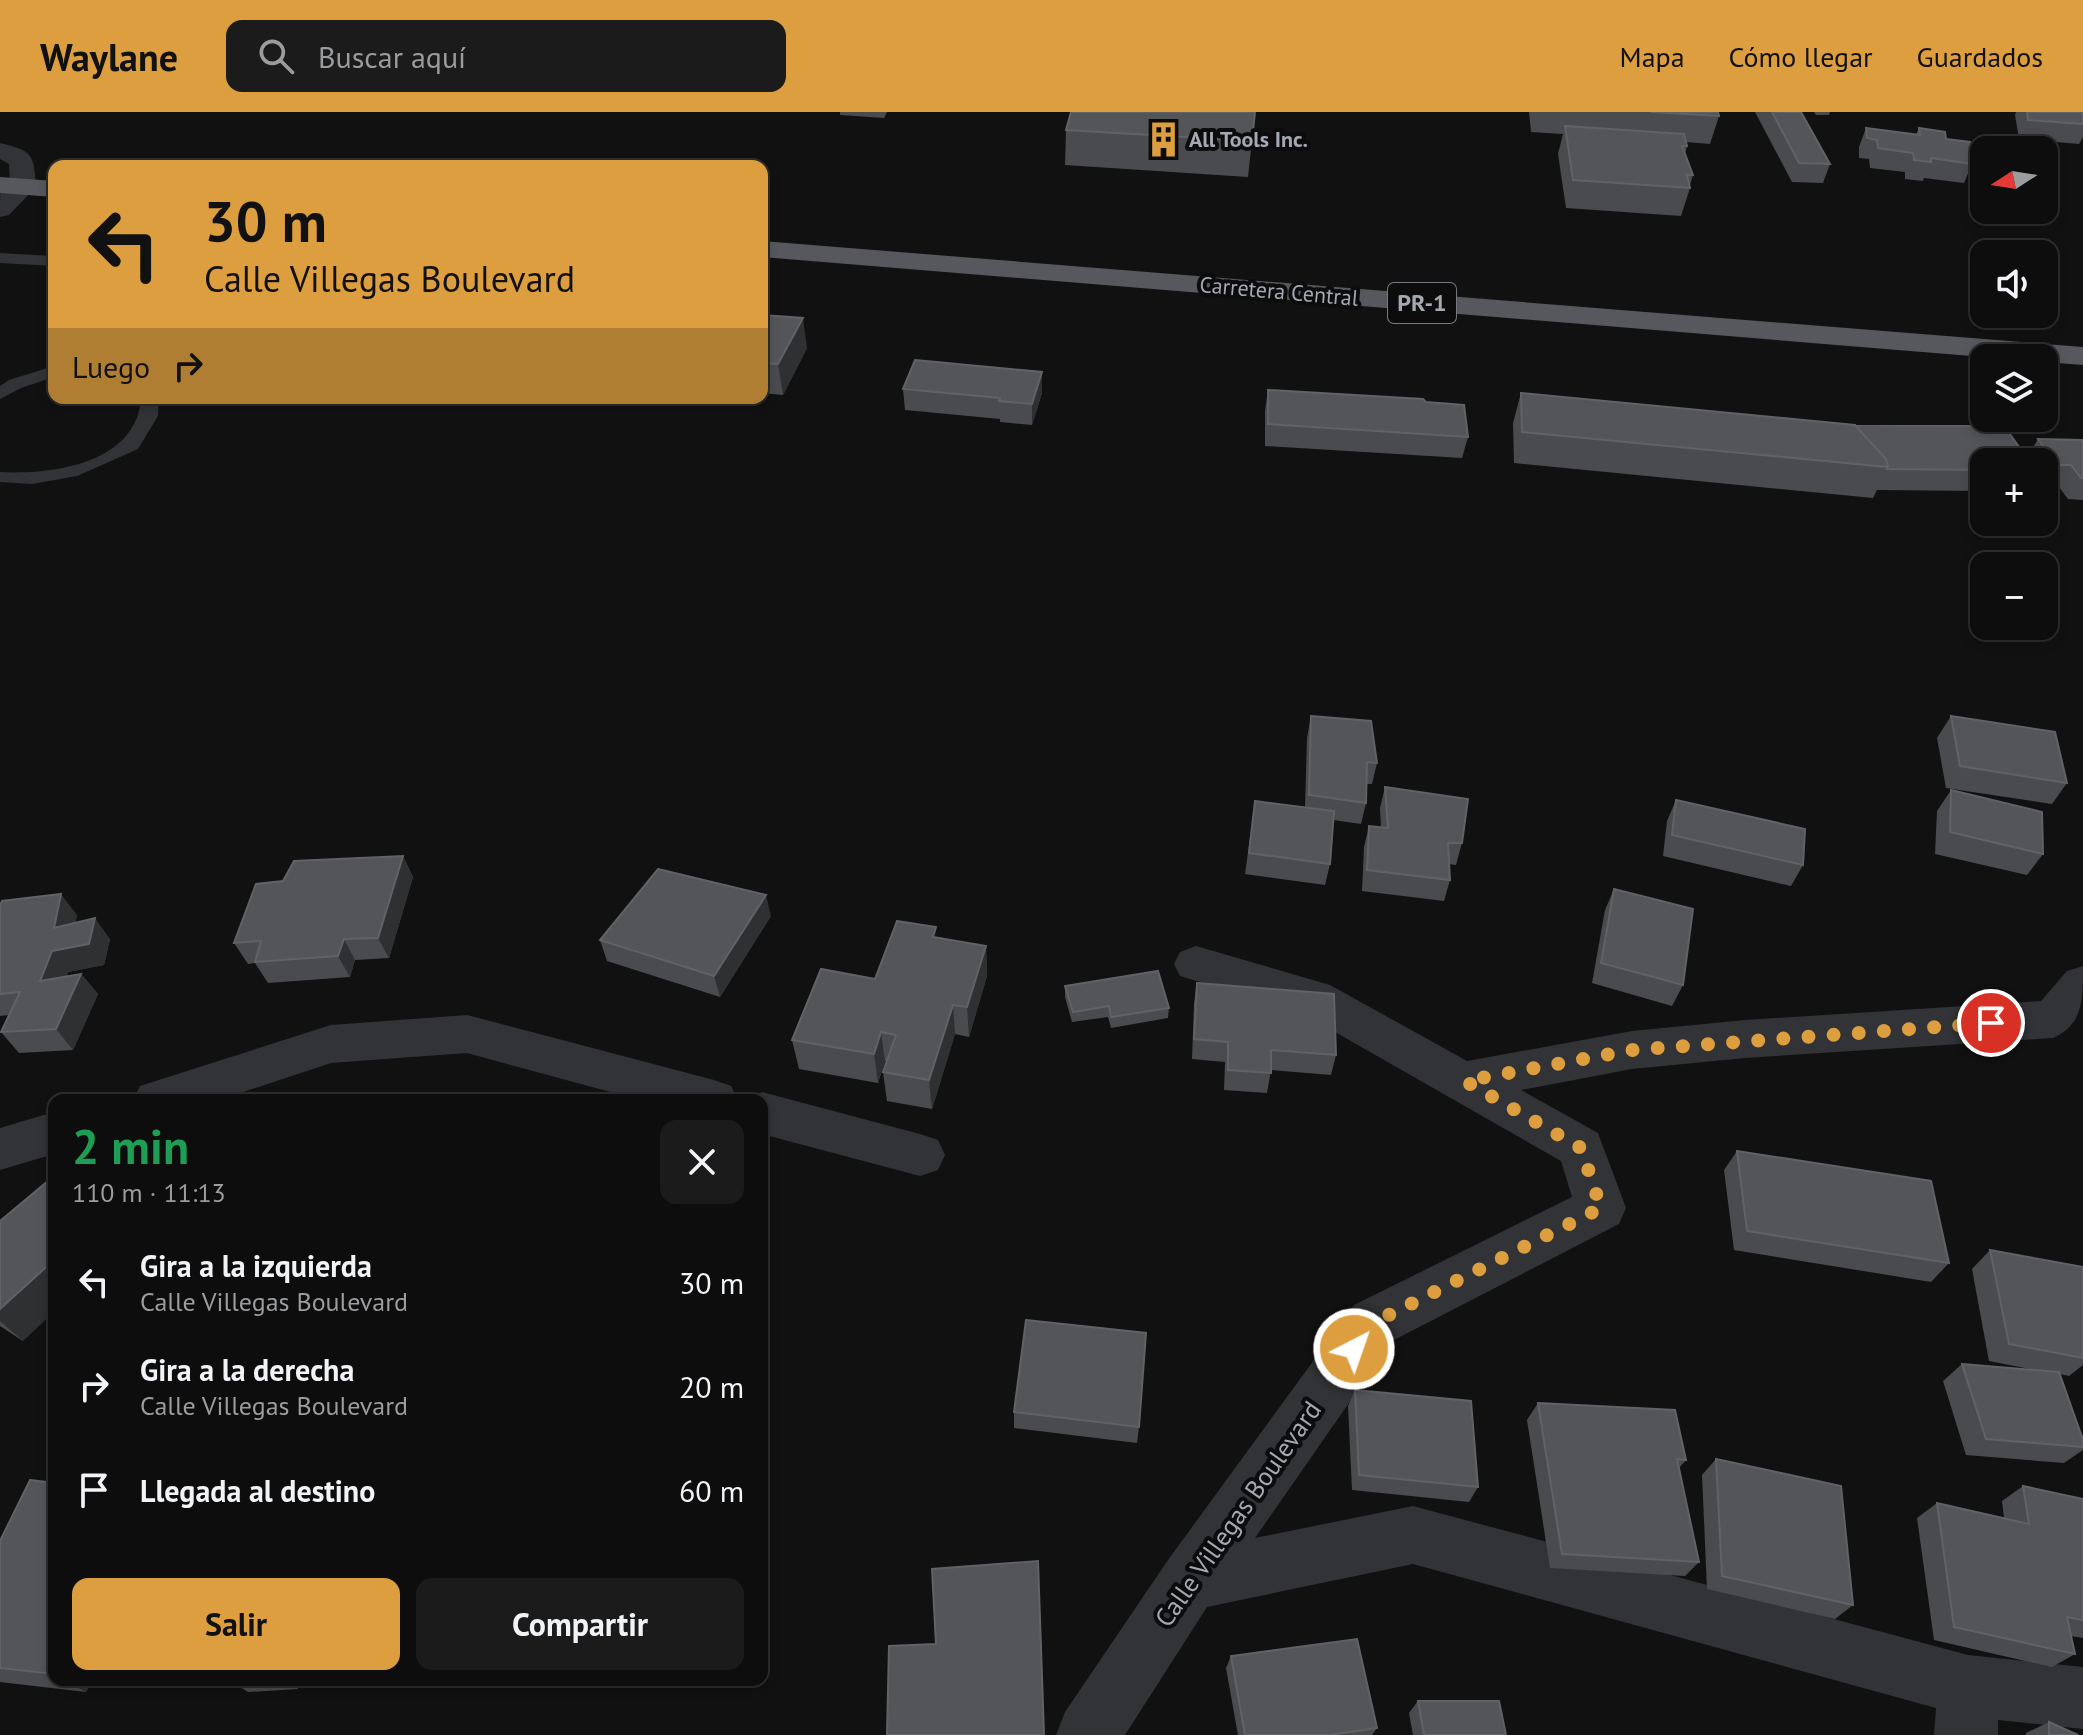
<!DOCTYPE html>
<html lang="es">
<head>
<meta charset="utf-8">
<style>
	:root { --surface:#0d0d0e; --page:#1b1b1c; --text:#f1f3f6; --muted:#9a9c9e; --line:#2d2d2e; --accent:#dc9e3f }
	body { margin:0; font-family:"PT Sans",sans-serif; background:var(--page); color:var(--text); height:100vh; display:flex; flex-direction:column; font-size:30px; white-space:nowrap }
	* { box-sizing:border-box; margin:0 }
	p { font-size:26px; color:var(--muted) }
	.icon { flex:none; width:44px; height:44px; fill:none; stroke:currentColor; stroke-width:2; stroke-linecap:round; stroke-linejoin:round }
	.map { position:relative; flex:1; overflow:hidden }
	.side { position:absolute; left:48px; top:982px; width:720px; height:592px; display:flex; flex-direction:column; background:var(--surface); border-radius:16px; box-shadow:0 4px 12px #0003,0 0 0 2px var(--line) }
	.side>* { flex:none }
	.guide { position:absolute; left:48px; top:48px; width:720px; height:244px; border-radius:16px; box-shadow:0 4px 12px #0003,0 0 0 2px var(--line); background:#dc9e3f; color:#111; overflow:hidden }
	.needle { width:52px; rotate:258deg }
	.controls { position:absolute; left:1970px; top:24px; display:grid; gap:16px }
	.controls a { display:grid; place-items:center; width:88px; height:88px; border-radius:16px; background:var(--surface); box-shadow:0 4px 12px #0003,0 0 0 2px var(--line); font-size:40px }
	.pin { position:absolute; display:grid; place-items:center; width:68px; height:68px; color:#fff; margin:-34px; border:4px solid #fff; border-radius:50%; box-shadow:0 2px 8px #0007 }
	.me { position:absolute; width:88px; margin:-44px; rotate:41deg; stroke-linejoin:round; filter:drop-shadow(0 0 6px #0008) }
	.turn { display:flex; align-items:center; gap:28px; height:168px; padding:0 24px; font-size:36px }
	.turn .icon { width:104px; height:104px; stroke-width:2.5 }
	.turn b { display:block; font-size:56px; line-height:68px }
	.then { display:flex; align-items:center; height:76px; padding:0 24px; background:#0003; gap:16px; font-size:30px }
	.round { display:grid; place-items:center; flex:none; width:84px; height:84px; border-radius:16px; background:var(--page) }
	.head { display:flex; align-items:center; justify-content:space-between; height:136px; padding:0 24px }
	h1 { font-size:48px; font-weight:700; line-height:60px; color:#1e9e55 }
	.action { display:flex; gap:16px; margin-top:auto; padding:16px 24px }
	.action a { flex:1; height:92px; border-radius:16px; background:var(--accent); color:#111; font-size:32px; font-weight:700; line-height:92px; text-align:center }
	.action a+a { background:var(--page); color:var(--text) }
	ul { padding:0; list-style:none }
	li { display:flex; align-items:center; gap:24px; height:104px; padding:0 24px }
	li div { flex:1 }
	li b { display:block; font-size:30px }
	li em { font-style:normal }
	header { display:flex; align-items:center; gap:48px; box-sizing:border-box; height:112px; padding:0 40px; background:var(--accent); color:#111 }
	header strong { font-size:38px }
	nav { display:flex; gap:44px; margin-inline-start:auto; font-size:28px }
	.search { width:560px; height:72px; background:var(--page); display:flex; align-items:center; gap:20px; box-sizing:border-box; padding:0 28px; border-radius:16px; color:var(--muted); font-size:30px }
	.map>svg:first-child { display:block }
</style>
</head>
<body>
<header>
<strong>Waylane</strong>
<div class="search"><svg class="icon" aria-label="search" viewBox="0 0 24 24"><circle cx="10" cy="10" r="6"/><path d="M15 15l6 6"/></svg>Buscar aquí</div>
<nav><a>Mapa</a><a>Cómo llegar</a><a>Guardados</a></nav>
</header>
<div class="map">
<svg width="2083" height="1623" viewBox="0 0 2083 1623">
	<rect width="100%" height="100%" fill="#111112"/>
	<g fill="none" stroke-linecap="round" stroke-linejoin="round">
		<!-- service -->
		<g fill="#323336" fill-rule="evenodd">
			<path d="M 0,141 L 54,144 L 54,154 L 0,151 Z"/>
			<path d="M 54,254 L 54,265 L 21,276 L 0,287 L 0,274 L 9,268 Z"/>
			<path d="M 141,286 L 159,286 L 158,304 L 138,337 L 77,364 L 32,372 L 0,370 L 0,360 C 53,363 137,351 141,286 Z"/>
		</g>
		<!-- minor -->
		<g fill="#323336" fill-rule="evenodd">
			<path d="M 0,31 C 33,39 34,42 36,75 L 10,102 L 1,104 L 0,82 L 10,73 L 9,52 L 0,47 Z"/>
			<path d="M 1196,834 L 1330,873 L 1467,949 L 1632,919 L 1745,908 L 2041,889 L 2067,859 L 2083,854 C 2083,888 2083,913 2053,926 L 1745,946 L 1632,957 L 1521,978 L 1598,1021 L 1626,1096 L 1619,1112 L 1392,1229 L 1255,1426 L 1413,1394 L 1968,1543 L 2083,1555 L 2083,1617 L 1998,1608 L 1998,1623 L 1934,1623 L 1936,1596 L 1413,1452 L 1207,1495 L 1125,1623 L 1056,1623 L 1065,1600 L 1168,1448 L 1354,1193 L 1572,1085 L 1561,1049 L 1300,900 L 1180,864 L 1174,852 L 1180,840 Z"/>
			<path d="M 467,903 L 714,968 L 731,974 L 738,988 L 640,988 L 467,941 L 331,951 L 219,988 L 133,988 L 140,974 L 331,913 Z"/>
			<path d="M 762,980 L 920,1022 L 938,1028 L 945,1043 L 938,1058 L 920,1064 L 762,1022 L 762,988 L 744,988 Z"/>
			<path d="M 54,1000 L 54,1042 L 0,1058 L 0,1016 Z"/>
		</g>
		<!-- tertiary -->
		<path fill="#323336" fill-rule="evenodd" d="M 0,88 L 10,90 L 14,96 L 9,103 L 0,105 Z"/>
		<!-- trunk -->
		<g fill="#57585e" fill-rule="evenodd">
			<path d="M 0,65 L 54,69 L 54,85 L 0,81 Z"/>
			<path d="M 762,129 L 2083,235 L 2083,253 L 2044,250 L 2044,246 L 1996,246 L 762,145 Z"/>
		</g>
	</g>
	<!-- wall -->
	<g fill="#4a4b4e">
		<path d="M 840,0 L 887,0 L 884,6 L 840,3 Z"/>
		<path d="M 1255,0 L 1248,65 L 1065,53 L 1066,18 Z"/>
		<path d="M 1529,0 L 1718,0 L 1719,4 L 1710,32 L 1686,30 L 1687,34 L 1685,42 L 1693,63 L 1690,73 L 1690,76 L 1681,104 L 1566,96 L 1558,42 L 1563,22 L 1531,20 Z"/>
		<path d="M 1755,0 L 1801,0 L 1830,52 L 1823,71 L 1792,70 Z"/>
		<path d="M 1814,0 L 1830,0 L 1829,3 L 1816,3 Z"/>
		<path d="M 2016,0 L 2083,0 L 2083,25 L 2079,32 L 2019,27 L 2015,3 Z"/>
		<path d="M 1866,16 L 1916,22 L 1919,16 L 1946,27 L 1972,52 L 1964,71 L 1924,66 L 1923,69 L 1905,67 L 1905,60 L 1870,56 L 1869,47 L 1859,46 L 1859,35 Z"/>
		<path d="M 762,203 L 807,236 L 783,283 L 762,281 Z"/>
		<path d="M 903,277 L 1042,281 L 1032,313 L 1000,310 L 1000,307 L 905,298 Z"/>
		<path d="M 1268,278 L 1426,290 L 1468,325 L 1462,346 L 1265,334 L 1265,299 Z"/>
		<path d="M 1521,281 L 2027,346 L 2038,327 L 2083,328 L 2083,388 L 2068,387 L 2059,375 L 2044,374 L 2044,350 L 1984,350 L 1984,379 L 1877,378 L 1873,386 L 1514,351 L 1513,311 Z"/>
		<path d="M 1311,604 L 1377,651 L 1372,672 L 1366,672 L 1366,691 L 1361,712 L 1333,708 L 1330,752 L 1325,773 L 1245,762 L 1255,689 L 1305,695 L 1307,626 Z"/>
		<path d="M 1951,604 L 2067,671 L 2052,692 L 1946,676 L 1937,626 Z"/>
		<path d="M 1385,675 L 1462,731 L 1456,753 L 1449,752 L 1450,768 L 1444,789 L 1362,779 L 1364,735 L 1369,714 L 1381,715 L 1380,696 Z"/>
		<path d="M 1951,678 L 2043,742 L 2027,763 L 1935,742 L 1937,699 Z"/>
		<path d="M 1676,688 L 1803,753 L 1791,774 L 1663,744 L 1667,709 Z"/>
		<path d="M 403,744 L 413,765 L 389,846 L 355,848 L 350,865 L 268,871 L 255,851 L 248,852 L 234,831 L 283,769 Z"/>
		<path d="M 1614,777 L 1683,873 L 1672,894 L 1592,871 L 1605,798 Z"/>
		<path d="M 0,794 L 77,803 L 75,811 L 110,827 L 104,853 L 68,860 L 67,864 L 81,862 L 98,882 L 73,938 L 19,941 L 1,920 L 9,903 L 0,904 Z"/>
		<path d="M 771,804 L 720,885 L 607,849 L 600,828 Z"/>
		<path d="M 937,825 L 986,834 L 987,864 L 969,925 L 955,922 L 932,997 L 887,989 L 883,960 L 887,949 L 885,949 L 878,971 L 799,957 L 792,928 L 875,867 Z"/>
		<path d="M 1197,871 L 1336,943 L 1331,963 L 1271,958 L 1267,981 L 1224,978 L 1225,950 L 1192,947 L 1194,891 Z"/>
		<path d="M 1065,874 L 1169,896 L 1168,906 L 1111,916 L 1108,905 L 1072,910 L 1065,885 Z"/>
		<path d="M 1737,1039 L 1949,1151 L 1931,1170 L 1734,1138 L 1724,1058 Z"/>
		<path d="M 0,1109 L 23,1229 L 0,1214 Z"/>
		<path d="M 1990,1138 L 2083,1155 L 2083,1253 L 2069,1264 L 2060,1262 L 2083,1328 L 2083,1338 L 2064,1351 L 1966,1343 L 1943,1269 L 1962,1252 L 2040,1259 L 1989,1249 L 1972,1157 Z"/>
		<path d="M 1355,1278 L 1478,1375 L 1469,1390 L 1352,1378 L 1348,1294 Z"/>
		<path d="M 1538,1291 L 1686,1348 L 1679,1356 L 1699,1450 L 1685,1464 L 1550,1456 L 1527,1308 Z"/>
		<path d="M 1014,1300 L 1139,1315 L 1137,1331 L 1014,1316 Z"/>
		<path d="M 1716,1347 L 1853,1493 L 1835,1507 L 1707,1477 L 1702,1363 Z"/>
		<path d="M 54,1371 L 54,1568 L 92,1568 L 86,1580 L 0,1570 L 0,1429 Z"/>
		<path d="M 2023,1374 L 2083,1387 L 2083,1526 L 2071,1524 L 2075,1542 L 2052,1555 L 1934,1528 L 1917,1406 L 1937,1391 L 2004,1406 L 2002,1389 Z"/>
		<path d="M 1231,1544 L 1377,1616 L 1372,1623 L 1238,1623 L 1226,1556 Z"/>
		<path d="M 229,1568 L 299,1568 L 298,1577 L 248,1580 Z"/>
		<path d="M 1418,1589 L 1506,1623 L 1413,1623 L 1409,1601 Z"/>
		<path d="M 2049,1610 L 2078,1623 L 2026,1623 L 2026,1621 Z"/>
	</g>
	<!-- shaded-wall -->
	<g fill="#2f3032">
		<path d="M 803,206 L 807,236 L 783,283 L 778,252 Z"/>
		<path d="M 1042,260 L 1042,281 L 1032,313 L 1032,292 Z"/>
		<path d="M 403,744 L 413,765 L 389,846 L 378,826 Z"/>
		<path d="M 61,782 L 77,803 L 70,836 L 95,806 L 110,827 L 104,853 L 68,860 L 57,889 L 40,869 L 54,816 Z"/>
		<path d="M 766,783 L 771,804 L 720,885 L 714,864 Z"/>
		<path d="M 344,827 L 355,848 L 350,865 L 338,844 Z"/>
		<path d="M 986,834 L 987,864 L 969,925 L 967,895 Z"/>
		<path d="M 81,862 L 98,882 L 73,938 L 56,917 Z"/>
		<path d="M 953,893 L 955,922 L 932,997 L 929,968 Z"/>
		<path d="M 881,920 L 885,949 L 878,971 L 874,942 Z"/>
		<path d="M 54,1148 L 54,1200 L 23,1229 L 0,1209 L 0,1197 Z"/>
		<path d="M 64,1568 L 92,1568 L 86,1580 Z"/>
		<path d="M 285,1568 L 299,1568 L 298,1577 Z"/>
	</g>
	<!-- building -->
	<g fill="#535559" stroke="#606267" stroke-width="2">
		<path d="M 1071,0 L 1255,0 L 1252,29 L 1066,18 Z"/>
		<path d="M 1651,0 L 1718,0 L 1719,4 Z"/>
		<path d="M 1772,0 L 1801,0 L 1830,52 L 1799,51 Z"/>
		<path d="M 2027,0 L 2083,0 L 2083,12 L 2028,8 Z"/>
		<path d="M 1565,14 L 1684,22 L 1687,34 L 1682,34 L 1693,63 L 1687,63 L 1690,76 L 1573,68 Z"/>
		<path d="M 1866,16 L 1920,23 L 1919,16 L 1945,20 L 1946,27 L 1970,30 L 1972,52 L 1931,46 L 1931,50 L 1914,48 L 1913,41 L 1878,36 L 1877,28 L 1867,26 Z"/>
		<path d="M 762,203 L 803,206 L 778,252 L 762,251 Z"/>
		<path d="M 915,248 L 1042,260 L 1032,292 L 999,289 L 1000,286 L 903,277 Z"/>
		<path d="M 1268,278 L 1423,287 L 1426,290 L 1464,293 L 1468,325 L 1268,312 Z"/>
		<path d="M 1521,281 L 1855,313 L 1886,347 L 1888,355 L 1522,320 Z"/>
		<path d="M 1850,313 L 2004,314 L 2030,350 L 1984,350 L 1984,358 L 1887,357 L 1888,355 L 1886,347 L 1855,313 Z"/>
		<path d="M 2038,327 L 2083,328 L 2083,366 L 2081,366 L 2071,353 L 2056,353 Z"/>
		<path d="M 1311,604 L 1371,609 L 1377,651 L 1367,650 L 1366,691 L 1309,683 Z"/>
		<path d="M 1951,604 L 2055,620 L 2067,671 L 1960,654 Z"/>
		<path d="M 1385,675 L 1468,687 L 1462,731 L 1448,731 L 1450,768 L 1367,758 L 1369,714 L 1388,716 Z"/>
		<path d="M 1951,678 L 2042,700 L 2043,742 L 1950,720 Z"/>
		<path d="M 1676,688 L 1805,717 L 1803,753 L 1672,723 Z"/>
		<path d="M 1255,689 L 1334,699 L 1330,752 L 1249,741 Z"/>
		<path d="M 403,744 L 378,826 L 344,827 L 338,844 L 255,850 L 261,829 L 234,831 L 256,772 L 283,769 L 294,749 Z"/>
		<path d="M 658,757 L 766,783 L 714,864 L 600,828 Z"/>
		<path d="M 1614,777 L 1693,797 L 1683,873 L 1601,851 Z"/>
		<path d="M 61,782 L 54,816 L 95,806 L 89,832 L 52,839 L 40,869 L 81,862 L 56,917 L 1,920 L 20,880 L 0,882 L 0,794 L 2,789 Z"/>
		<path d="M 897,809 L 936,815 L 933,825 L 986,834 L 967,895 L 953,893 L 929,968 L 883,960 L 896,923 L 881,920 L 874,942 L 792,928 L 821,857 L 875,867 Z"/>
		<path d="M 1158,859 L 1169,896 L 1111,905 L 1109,894 L 1073,900 L 1065,874 Z"/>
		<path d="M 1197,871 L 1334,882 L 1336,943 L 1271,938 L 1271,961 L 1228,958 L 1228,930 L 1194,927 Z"/>
		<path d="M 1737,1039 L 1931,1069 L 1949,1151 L 1747,1119 Z"/>
		<path d="M 54,1064 L 54,1148 L 0,1197 L 0,1109 Z"/>
		<path d="M 1990,1138 L 2083,1155 L 2083,1246 L 2009,1232 Z"/>
		<path d="M 1026,1208 L 1146,1221 L 1139,1315 L 1014,1300 Z"/>
		<path d="M 1962,1252 L 2059,1260 L 2083,1328 L 2083,1335 L 1986,1327 Z"/>
		<path d="M 1355,1278 L 1471,1289 L 1478,1375 L 1359,1363 Z"/>
		<path d="M 1538,1291 L 1675,1298 L 1686,1348 L 1677,1347 L 1699,1450 L 1562,1442 Z"/>
		<path d="M 1716,1347 L 1841,1374 L 1853,1493 L 1722,1464 Z"/>
		<path d="M 30,1368 L 54,1371 L 54,1562 L 0,1556 L 0,1429 Z"/>
		<path d="M 2023,1374 L 2083,1387 L 2083,1508 L 2067,1505 L 2075,1542 L 1954,1515 L 1937,1391 L 2029,1412 Z"/>
		<path d="M 1038,1449 L 1044,1623 L 887,1623 L 889,1534 L 936,1532 L 932,1457 Z"/>
		<path d="M 1357,1527 L 1377,1616 L 1329,1623 L 1245,1623 L 1231,1544 Z"/>
		<path d="M 1418,1589 L 1499,1589 L 1506,1623 L 1424,1623 Z"/>
		<path d="M 2049,1610 L 2078,1623 L 2049,1623 Z"/>
	</g>
	<g fill="none" stroke-linecap="round" stroke-linejoin="round">
		<!-- route -->
		<path stroke="#dc9e3f" stroke-width="14" stroke-dasharray="0 25.2" d="M 1354,1237 L 1373,1211 L 1601,1096 L 1581,1036 L 1465,969 L 1632,938 L 1991,911"/>
	</g>
	<!-- icons -->
	<defs>
		<symbol id="building-bare" viewBox="-9 -9 18 18"><path d="M-4-6H4V6H1V3H-1V6H-4ZM-2.5-4.3h1.7v1.8h-1.7ZM.8-4.3h1.7v1.8H.8ZM-2.5-1h1.7V.8h-1.7ZM.8-1h1.7V.8H.8Z" fill="#dc9e3f" stroke="#0c0c0d" stroke-width="2.5" paint-order="stroke"/></symbol>
	</defs>
	<g fill-rule="evenodd">
		<use href="#building-bare" x="1138" y="2" width="51" height="51"/>
	</g>
	<g text-anchor="middle" stroke-width="8" stroke-linejoin="round" paint-order="stroke">
		<!-- far-poi labels -->
		<g font-size="22" font-weight="bold" fill="#a4a8b1" stroke="#0c0c0d" text-anchor="start">
			<text x="1189" y="35">All Tools Inc.</text>
		</g>
		<!-- far-street labels -->
		<g font-size="22" fill="#a4a8b1" stroke="#0c0c0d">
			<text transform="translate(1279 179) rotate(5)" y="8">Carretera Central</text>
		</g>
		<!-- shield labels -->
		<rect fill="#0c0c0d" stroke="#767980" stroke-width="2" x="1388" y="171" width="68" height="40" rx="6"/>
		<g font-size="24" font-weight="bold" fill="#a4a8b1">
			<text x="1422" y="199">PR-1</text>
		</g>
		<!-- street labels -->
		<g font-size="26" fill="#a4a8b1" stroke="#0c0c0d">
			<text transform="translate(1238 1402) rotate(-55)" y="9">Calle Villegas Boulevard</text>
		</g>
	</g>
</svg>
<div class="controls">
<a><svg class="needle" viewBox="-14 -14 28 28"><path d="M0-13l5 13h-10z" fill="#e53935"/><path d="M0 13l5-13h-10z" fill="#9a9c9e"/></svg></a>
<a><svg class="icon" aria-label="sound" viewBox="0 0 24 24"><path d="M4 9h4l5-4v14l-5-4H4zM17 9q2 3 0 6"/></svg></a>
<a><svg class="icon" aria-label="layers" viewBox="0 0 24 24"><path d="M12 4l9 5-9 5-9-5zM3 14l9 5 9-5"/></svg></a>
<a>+</a>
<a>−</a>
</div>
<div class="pin" style="left:1991px;top:911px;background:#d93025"><svg class="icon" aria-label="arrive" viewBox="0 0 24 24"><path d="M6 21V4h12l-3 4 3 4H6"/></svg></div>
<svg class="me" style="left:1354px;top:1237px" viewBox="-20 -20 40 40"><circle r="17" fill="#dc9e3f" stroke="#fff" stroke-width="3"/><path d="M0-11L8 9 0 5-8 9z" fill="#fff"/></svg>
<div class="guide">
<div class="turn"><svg class="icon" aria-label="left" viewBox="0 0 24 24"><path d="M17 20v-9H6M10 6l-5 5 5 5"/></svg><div><b>30 m</b>Calle Villegas Boulevard</div></div>
<div class="then">Luego<svg class="icon" aria-label="right" viewBox="0 0 24 24"><path d="M7 20v-9h11M14 6l5 5-5 5"/></svg></div>
</div>
<section class="side">
<div class="head"><div><h1>2 min</h1><p>110 m · 11:13</p></div><a class="round"><svg class="icon" aria-label="close" viewBox="0 0 24 24"><path d="M6 6l12 12M18 6L6 18"/></svg></a></div>
<ul>
<li><svg class="icon" aria-label="left" viewBox="0 0 24 24"><path d="M17 20v-9H6M10 6l-5 5 5 5"/></svg><div><b>Gira a la izquierda</b><p>Calle Villegas Boulevard</p></div><em>30 m</em></li>
<li><svg class="icon" aria-label="right" viewBox="0 0 24 24"><path d="M7 20v-9h11M14 6l5 5-5 5"/></svg><div><b>Gira a la derecha</b><p>Calle Villegas Boulevard</p></div><em>20 m</em></li>
<li><svg class="icon" aria-label="arrive" viewBox="0 0 24 24"><path d="M6 21V4h12l-3 4 3 4H6"/></svg><div><b>Llegada al destino</b></div><em>60 m</em></li>
</ul>
<div class="action"><a>Salir</a><a>Compartir</a></div>
</section>
</div>
</body>
</html>
